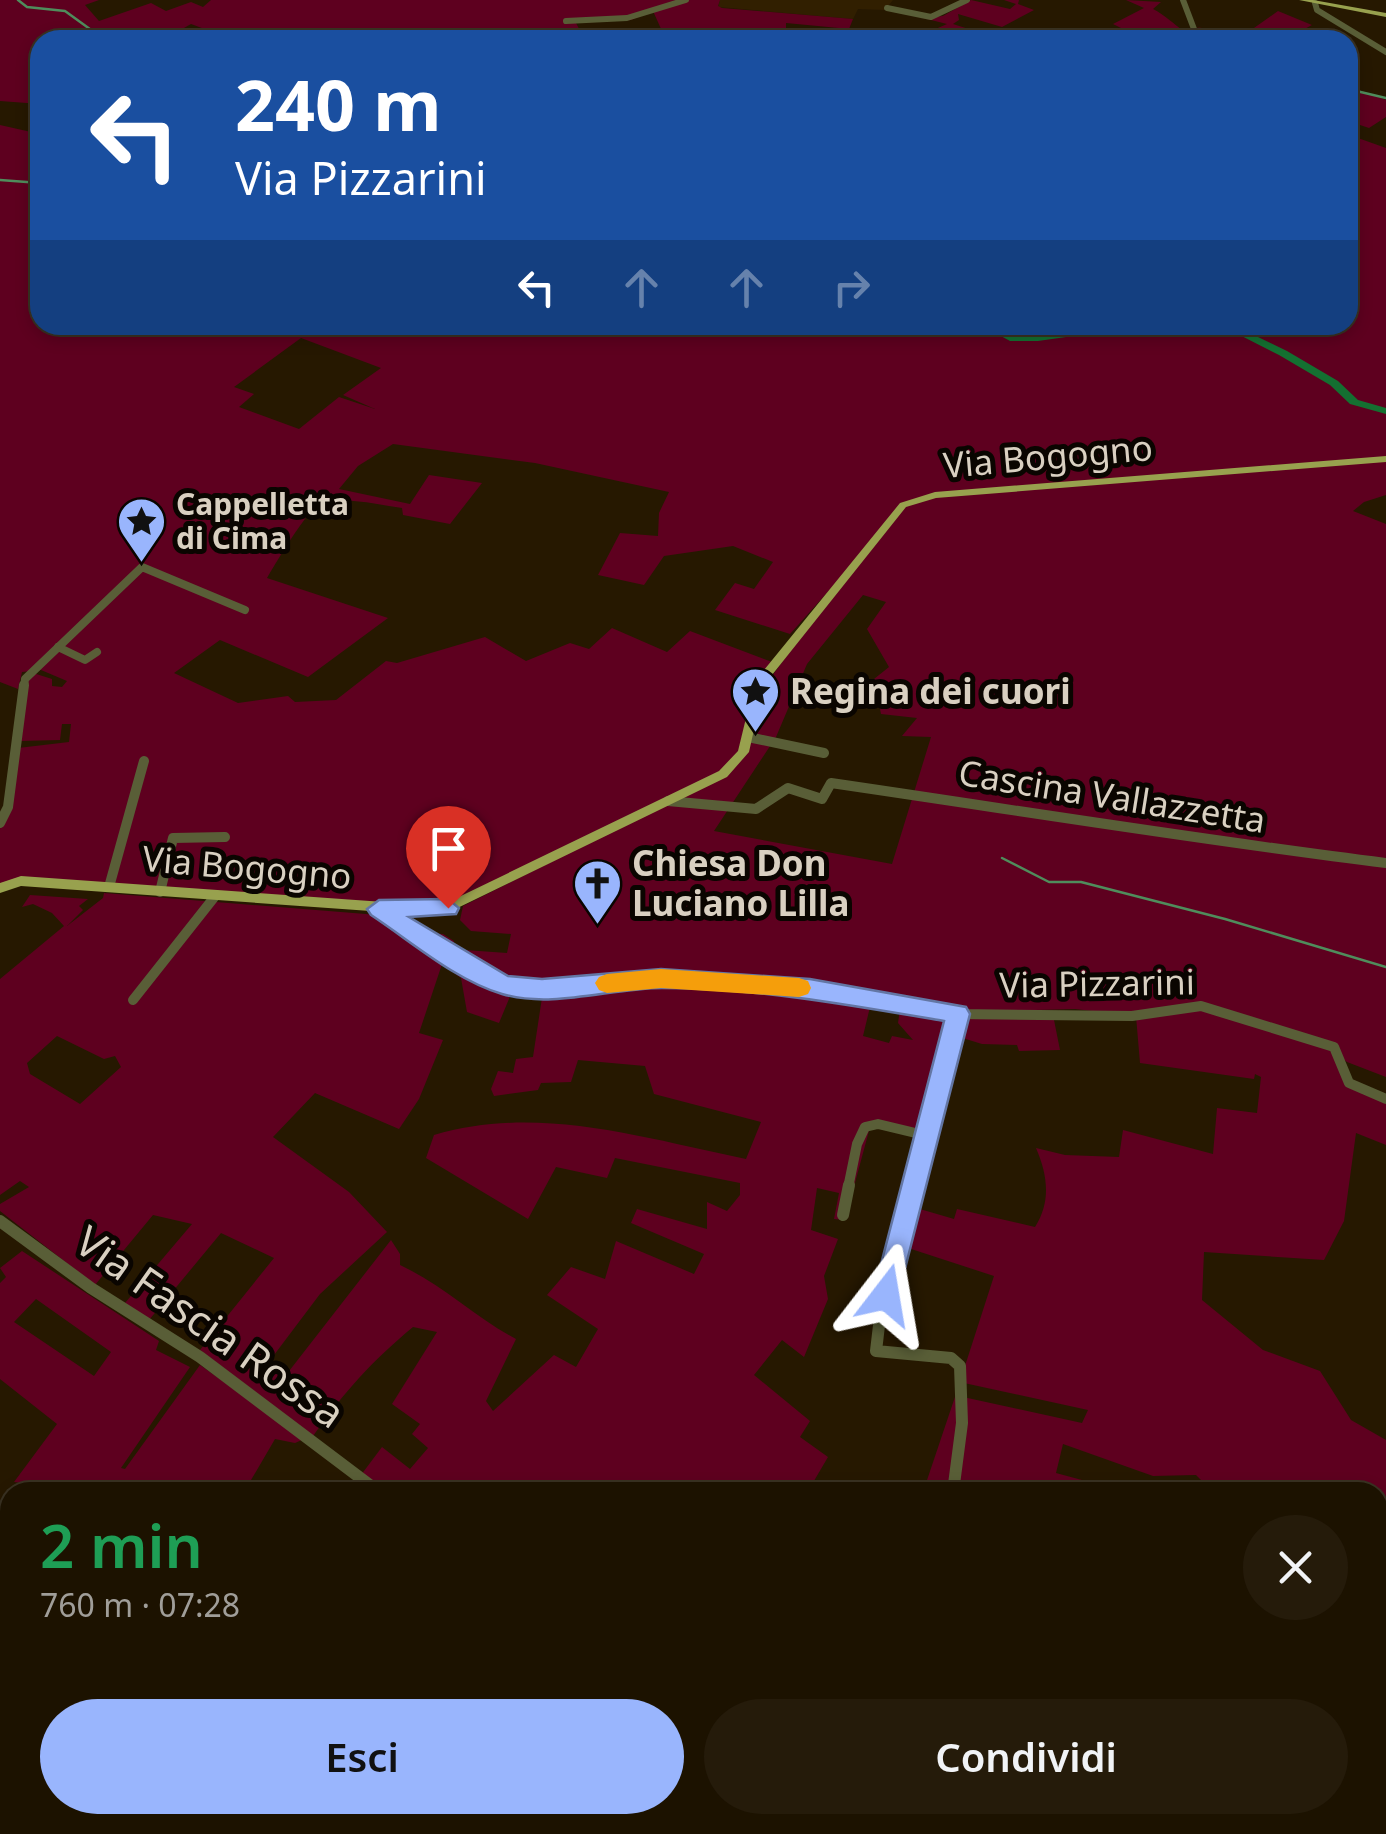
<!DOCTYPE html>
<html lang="it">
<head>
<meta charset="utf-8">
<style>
	:root { --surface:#1c1200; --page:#251b0a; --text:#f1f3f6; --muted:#a09e99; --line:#3a3222; --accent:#99b5fd }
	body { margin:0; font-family:"Noto Sans",sans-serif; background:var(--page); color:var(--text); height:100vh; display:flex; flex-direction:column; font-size:38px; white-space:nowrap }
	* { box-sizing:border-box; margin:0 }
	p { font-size:32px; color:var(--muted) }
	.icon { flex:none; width:55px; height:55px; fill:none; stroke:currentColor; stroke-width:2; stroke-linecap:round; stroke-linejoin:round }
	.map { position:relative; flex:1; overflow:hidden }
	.sheet { position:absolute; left:0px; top:1482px; width:1388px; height:352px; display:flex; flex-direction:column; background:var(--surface); border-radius:30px 30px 0 0; box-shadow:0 5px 15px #0003,0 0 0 2px var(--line) }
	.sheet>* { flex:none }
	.banner { position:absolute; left:30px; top:30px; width:1328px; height:305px; border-radius:30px; box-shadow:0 5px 15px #0003,0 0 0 2px var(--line); background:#1a4fa0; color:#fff; overflow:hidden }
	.pin { position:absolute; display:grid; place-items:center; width:85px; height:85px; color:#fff; margin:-102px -42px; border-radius:50% 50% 50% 0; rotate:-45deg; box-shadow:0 0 10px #0007 }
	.pin .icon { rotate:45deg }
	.me { position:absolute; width:110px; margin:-55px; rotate:14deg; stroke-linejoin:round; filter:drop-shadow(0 0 8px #0008) }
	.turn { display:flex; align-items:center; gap:35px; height:210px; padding:0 40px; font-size:45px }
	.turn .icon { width:130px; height:130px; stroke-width:2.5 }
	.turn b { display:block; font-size:70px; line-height:85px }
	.lanes { display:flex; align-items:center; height:95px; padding:0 40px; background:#0003; justify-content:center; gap:50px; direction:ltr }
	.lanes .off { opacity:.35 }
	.round { display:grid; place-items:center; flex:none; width:105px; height:105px; border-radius:52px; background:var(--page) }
	.overview { display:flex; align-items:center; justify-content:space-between; height:170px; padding:0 40px }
	h1 { font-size:60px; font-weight:600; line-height:75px; color:#1e9e55 }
	.cta { display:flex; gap:20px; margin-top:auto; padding:20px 40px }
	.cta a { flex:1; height:115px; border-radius:60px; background:var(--accent); color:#111; font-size:40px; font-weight:600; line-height:115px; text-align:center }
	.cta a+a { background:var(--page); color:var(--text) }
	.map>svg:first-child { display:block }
</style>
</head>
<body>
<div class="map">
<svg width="1386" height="1834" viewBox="0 0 1386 1834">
	<rect width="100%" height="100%" fill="#261800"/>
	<!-- built -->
	<path fill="#311f00" d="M 720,0 L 893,0 L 885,10 L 858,9 L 853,19 L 718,7 Z"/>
	<!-- green -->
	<g fill="#5e001f" fill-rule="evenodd">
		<path d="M 0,0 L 99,0 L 85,5 L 99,21 L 151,3 L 166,11 L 191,2 L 203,7 L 211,0 L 720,0 L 718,6 L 722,8 L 853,19 L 849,29 L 786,23 L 786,31 L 759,28 L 749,38 L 751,40 L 666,40 L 653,11 L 631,20 L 576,23 L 585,40 L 234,40 L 191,24 L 177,32 L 199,40 L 40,40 L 40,104 L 0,101 Z"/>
		<path d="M 971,0 L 1010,9 L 1016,4 L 1004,0 L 1019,0 L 1018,4 L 1034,10 L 1002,27 L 958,14 L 959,20 L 953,24 L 1003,40 L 954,40 L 924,34 L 947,24 L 923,18 L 943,16 Z"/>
		<path d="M 1126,0 L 1161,2 L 1153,9 C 1162,13 1191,37 1194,40 L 1126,36 L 1125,30 L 1113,24 L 1144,8 Z"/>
		<path d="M 1278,11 L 1312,25 C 1271,49 1241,40 1196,27 L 1244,35 Z"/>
		<path d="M 1356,89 L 1386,100 L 1386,117 L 1369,128 L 1348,121 L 1348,90 Z"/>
		<path d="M 0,125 L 40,134 L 40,325 L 1348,325 L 1348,145 L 1358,138 L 1386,148 L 1386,495 L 1364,502 L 1353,511 L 1386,524 L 1386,1077 L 1347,1062 L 1331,1049 C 1348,1090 1344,1084 1386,1102 L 1386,1145 L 1356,1133 L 1344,1221 L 1324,1260 L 1204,1252 L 1202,1300 L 1263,1350 L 1320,1371 L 1351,1420 L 1386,1440 L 1386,1714 L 1378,1690 L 1378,1492 L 1213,1492 L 1196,1475 L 1153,1476 L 1063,1444 L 1056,1473 L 1082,1480 L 1082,1492 L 1047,1492 L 1012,1482 L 1009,1492 L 956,1492 L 963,1397 L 1082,1423 L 1088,1410 L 964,1383 L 964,1369 L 994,1276 L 902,1246 L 913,1207 L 954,1219 L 957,1209 L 1035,1227 C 1051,1202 1048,1176 1036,1148 L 1065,1155 L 1119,1157 L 1123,1130 L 1213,1154 L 1217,1108 L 1257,1113 L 1261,1077 L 1255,1074 L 1254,1079 L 1140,1063 L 1136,1016 L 1075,1009 L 958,1012 L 812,987 L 661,978 L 569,985 L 507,983 L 482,974 L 417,932 L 443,934 L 454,941 L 451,949 L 507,953 L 511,934 L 471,931 L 460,920 L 463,906 L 727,774 L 749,748 L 762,690 L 852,565 L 790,634 L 715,610 L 735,583 L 754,589 L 773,562 L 733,546 L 664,556 L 644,585 L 598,575 L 620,533 L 658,536 L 659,513 L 669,492 L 535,463 L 393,444 L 358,466 L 339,489 L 410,504 L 429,475 L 482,483 L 450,524 L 403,515 L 402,508 C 378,505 338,494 317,506 C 305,514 275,564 267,578 L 388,618 L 308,677 L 220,640 L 174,673 L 238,703 L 288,696 L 295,702 L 336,700 L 386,661 L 397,663 L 485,637 L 526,661 L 570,643 L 589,649 L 612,628 L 667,652 L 690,631 L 772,662 L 755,683 L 738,753 L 719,772 L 444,905 L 422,909 L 0,884 L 0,825 L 18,748 L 69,742 L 71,724 L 62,724 L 60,740 L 20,741 L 25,686 L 33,673 L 52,679 L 52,686 L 62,687 L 67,681 L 41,670 L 22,672 L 18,689 L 0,682 ZM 301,338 L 381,368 L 343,395 L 375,409 L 339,397 L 299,429 L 239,407 L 254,394 L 234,387 ZM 863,595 L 886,602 L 867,629 L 889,667 L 874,679 L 881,714 L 917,718 L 902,736 L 931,737 L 892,864 L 714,831 L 776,737 L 807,664 Z"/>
		<path d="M 104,893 L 378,915 L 505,987 L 511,994 L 499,1023 L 467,1012 L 461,978 L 442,964 L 419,1033 L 443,1040 L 419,1099 L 399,1129 L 315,1093 L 273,1137 L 349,1192 L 387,1232 L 320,1294 L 268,1363 L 286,1375 L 391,1240 L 400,1254 L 400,1265 C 443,1285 476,1318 516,1339 L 486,1401 L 493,1411 L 554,1355 L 576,1367 L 598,1329 L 547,1295 L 571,1267 L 605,1279 L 616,1241 L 694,1274 L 704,1254 L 631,1223 L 637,1209 L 707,1229 L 707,1202 L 727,1211 L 740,1195 L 740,1183 L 615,1158 L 607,1178 L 556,1167 L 528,1219 L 426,1158 L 434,1135 C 538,1104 643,1138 746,1159 L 761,1122 L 654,1094 L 645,1066 L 578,1060 L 571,1082 L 541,1083 L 538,1090 L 494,1096 L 491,1089 L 498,1071 L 513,1073 L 516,1059 L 533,1057 L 543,991 L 653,981 L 809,992 L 867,1001 L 870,1007 L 863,1036 L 889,1043 L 892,1036 L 913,1040 L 898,1023 L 900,1009 L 954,1017 L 925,1132 L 870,1127 L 845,1220 L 834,1219 L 839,1193 L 817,1188 L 811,1230 L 838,1239 L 824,1276 L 828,1299 L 804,1357 L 782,1340 L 754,1375 L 810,1421 L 800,1437 L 828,1457 L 811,1486 L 836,1492 L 795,1492 L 793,1487 L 777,1488 L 775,1492 L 384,1492 L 361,1475 L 382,1447 L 410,1469 L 428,1448 L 412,1434 L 420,1424 L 392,1404 L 437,1332 L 413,1327 C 372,1361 344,1392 313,1436 L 200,1350 L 274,1258 L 221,1233 L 149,1320 L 125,1303 L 192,1224 L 153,1215 L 95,1285 L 0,1211 L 0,1204 L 29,1187 L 20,1181 L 0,1195 L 0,979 L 64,926 L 52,913 L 33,904 L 22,907 L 30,895 L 88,899 L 79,906 L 83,910 L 67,926 L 103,898 ZM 57,1036 L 104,1059 L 115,1056 L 121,1067 L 80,1104 L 30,1074 L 27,1063 Z"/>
		<path d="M 1053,1015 L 1060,1050 L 1019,1051 L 1017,1045 L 982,1044 L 956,1036 L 961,1017 Z"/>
		<path d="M 22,1251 L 159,1341 L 156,1350 L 190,1367 L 121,1468 L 125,1469 L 200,1365 L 304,1439 L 295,1443 L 275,1439 L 244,1492 L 95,1492 L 14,1482 L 57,1424 L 0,1379 L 0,1283 L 6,1277 L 0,1268 ZM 36,1299 L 111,1352 L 94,1376 L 14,1322 Z"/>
		<path d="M 958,1388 L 960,1423 L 949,1492 L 923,1492 Z"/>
		<path d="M 1386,1715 L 1386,1834 L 1090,1834 L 1090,1825 L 1378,1825 L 1378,1717 Z"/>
		<path d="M 393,1825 L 527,1825 L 523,1834 L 387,1834 Z"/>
	</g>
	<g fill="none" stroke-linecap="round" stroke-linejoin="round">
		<!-- stream-far1 -->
		<g stroke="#4f8d5c" stroke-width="2.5">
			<path d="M 18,0 L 27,7 L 65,11 L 105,40"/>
			<path d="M 1348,89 L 1386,98"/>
			<path d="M 0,180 L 40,183"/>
			<path d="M 1002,858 L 1049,882 L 1081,882 L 1225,919 L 1386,967"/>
		</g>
		<!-- stream -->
		<g stroke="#4f8d5c" stroke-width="4">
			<path d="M 334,1825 L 344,1834"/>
			<path d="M 1061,1825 L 1090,1834"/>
		</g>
		<!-- river -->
		<g fill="#147031" fill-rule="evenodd">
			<path d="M 981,325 L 994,325 L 1012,335 L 1038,335 L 1107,325 L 1134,325 L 1129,328 L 1038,341 L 1010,341 Z"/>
			<path d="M 1220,325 L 1233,325 L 1287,351 L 1338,381 L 1358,400 L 1386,408 L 1386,414 L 1350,404 L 1330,385 L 1279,355 Z"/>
		</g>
		<!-- minor-far3 -->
		<g stroke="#595e37" stroke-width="6">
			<path d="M 1183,0 L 1194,29"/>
			<path d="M 1315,3 L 1317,10 L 1386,52"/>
			<path d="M 887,8 L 931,17 L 967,0"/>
			<path d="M 566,21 L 627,18 L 686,0"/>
		</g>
		<!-- minor-far2 -->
		<g stroke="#595e37" stroke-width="8">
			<path d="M 58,647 L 85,660 L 97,652"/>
			<path d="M 24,687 L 25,679 L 142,567 L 245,610"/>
		</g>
		<!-- minor-far1 -->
		<g stroke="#595e37" stroke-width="10">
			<path d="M 748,737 L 824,753"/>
			<path d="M 668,801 L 756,809 L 788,788 L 822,799 L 831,783 C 1016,810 1200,840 1386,863"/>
			<path d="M 0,823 L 8,807 L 24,685"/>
			<path d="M 109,887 L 144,761"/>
			<path d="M 160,892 L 173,838 L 225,837"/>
			<path d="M 379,909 L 484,977 L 507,986 L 542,989 L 661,979 L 811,988 L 958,1014 L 1132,1016 L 1201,1006 L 1334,1047 L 1349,1083 L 1386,1099"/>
			<path d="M 133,1000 L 216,895"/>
			<path d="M 848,1188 L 857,1144 L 865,1127 L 878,1124 L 928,1136"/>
			<path d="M 913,1188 L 958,1014"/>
		</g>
		<!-- minor -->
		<g stroke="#595e37" stroke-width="12">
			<path d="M 914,1185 L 880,1317 L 876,1351 L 951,1358 L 960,1366 L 962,1423 L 953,1492"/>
			<path d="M 843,1215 L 849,1185"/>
			<path d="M 0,1221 L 91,1288 L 200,1357 L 379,1492"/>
			<path d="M 1036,1825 L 1066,1834"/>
			<path d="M 379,1834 L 385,1825"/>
		</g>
		<!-- major -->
		<g fill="#98a14e" fill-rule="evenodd">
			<path d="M 1299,0 L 1313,0 L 1386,13 L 1386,17 Z"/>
			<path d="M 1386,456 L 1386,462 L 936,498 L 906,507 L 764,685 L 749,752 L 727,777 L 441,916 L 21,886 L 0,893 L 0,883 L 21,876 L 440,906 L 719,771 L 738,751 L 755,681 L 900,503 L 935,492 Z"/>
		</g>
	</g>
	<!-- route -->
	<path fill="#99b5fd" stroke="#6376a4" stroke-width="2.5" d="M 448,899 L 459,908 L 456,914 L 409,917 L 508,976 L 542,979 L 661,969 L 810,979 L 966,1007 L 970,1014 L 896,1304 L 886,1308 L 877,1304 L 873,1295 L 944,1021 C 851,1005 757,988 662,988 C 611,988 553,1009 502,994 C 455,980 412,942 371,915 L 367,909 L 379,900 Z"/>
	<!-- slow -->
	<path fill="#f59e0b" d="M 661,969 L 799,978 L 808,981 L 811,988 L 808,994 L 799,997 L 661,988 L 607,993 L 599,990 L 595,983 L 599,977 L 607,974 Z"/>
	<!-- icons -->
	<defs>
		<symbol id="sight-pin" viewBox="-11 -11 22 30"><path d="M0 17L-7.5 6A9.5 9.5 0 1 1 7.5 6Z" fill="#99b5fd" stroke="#0a0500"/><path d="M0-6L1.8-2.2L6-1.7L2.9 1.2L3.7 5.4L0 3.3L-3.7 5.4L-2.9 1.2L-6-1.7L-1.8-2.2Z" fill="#111"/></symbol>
		<symbol id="church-pin" viewBox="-11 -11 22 30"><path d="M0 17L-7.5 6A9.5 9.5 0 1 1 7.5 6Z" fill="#99b5fd" stroke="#0a0500"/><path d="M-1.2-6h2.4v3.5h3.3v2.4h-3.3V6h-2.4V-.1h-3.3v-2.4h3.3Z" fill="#111"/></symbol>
	</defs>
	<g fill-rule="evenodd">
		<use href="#sight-pin" x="114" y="494" width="55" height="75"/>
		<use href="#sight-pin" x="728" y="664" width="55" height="75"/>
		<use href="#church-pin" x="570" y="856" width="55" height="75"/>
	</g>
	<g text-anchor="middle" stroke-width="10" stroke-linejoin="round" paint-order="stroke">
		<!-- far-poi labels -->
		<g font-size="30" font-weight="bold" fill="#d9d0c1" stroke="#0a0500" text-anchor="start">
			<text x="176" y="515">Cappelletta<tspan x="176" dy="34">di Cima</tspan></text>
		</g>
		<!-- street labels -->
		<g font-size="35" fill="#d9d0c1" stroke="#0a0500">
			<text transform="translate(1048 457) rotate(-5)" y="12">Via Bogogno</text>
			<text transform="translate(1112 797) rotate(9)" y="12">Cascina Vallazzetta</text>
			<text transform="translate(247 868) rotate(5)" y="12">Via Bogogno</text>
			<text transform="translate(1097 984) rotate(-1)" y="12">Via Pizzarini</text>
		</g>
		<!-- poi labels -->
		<g font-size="35" font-weight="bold" fill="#d9d0c1" stroke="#0a0500" text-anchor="start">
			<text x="790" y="704">Regina dei cuori</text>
			<text x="632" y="876">Chiesa Don<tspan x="632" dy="40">Luciano Lilla</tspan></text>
		</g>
		<!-- near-street labels -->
		<g font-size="42" fill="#d9d0c1" stroke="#0a0500">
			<text transform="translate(210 1327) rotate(35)" y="15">Via Fascia Rossa</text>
		</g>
	</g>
</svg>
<div class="pin" style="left:448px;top:908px;background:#d93025"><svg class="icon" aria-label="arrive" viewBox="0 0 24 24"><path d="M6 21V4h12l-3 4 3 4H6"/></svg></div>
<svg class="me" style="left:886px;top:1295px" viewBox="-20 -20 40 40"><path d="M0-17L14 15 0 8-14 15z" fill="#99b5fd" stroke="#fff" stroke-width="4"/></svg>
<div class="banner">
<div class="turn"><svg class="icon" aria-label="left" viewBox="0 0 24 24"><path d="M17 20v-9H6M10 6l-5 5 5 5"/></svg><div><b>240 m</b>Via Pizzarini</div></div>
<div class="lanes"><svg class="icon" aria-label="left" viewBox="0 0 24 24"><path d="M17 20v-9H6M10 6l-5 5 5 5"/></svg><svg class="icon off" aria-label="ahead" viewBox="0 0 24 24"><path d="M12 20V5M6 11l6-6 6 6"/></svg><svg class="icon off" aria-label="ahead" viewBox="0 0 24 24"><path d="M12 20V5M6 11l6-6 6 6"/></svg><svg class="icon off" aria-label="right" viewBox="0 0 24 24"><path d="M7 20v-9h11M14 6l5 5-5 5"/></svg></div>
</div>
<section class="sheet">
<div class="overview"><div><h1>2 min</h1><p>760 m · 07:28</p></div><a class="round"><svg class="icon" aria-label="close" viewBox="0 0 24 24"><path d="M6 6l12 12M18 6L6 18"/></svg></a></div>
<div class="cta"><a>Esci</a><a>Condividi</a></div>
</section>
</div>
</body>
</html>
